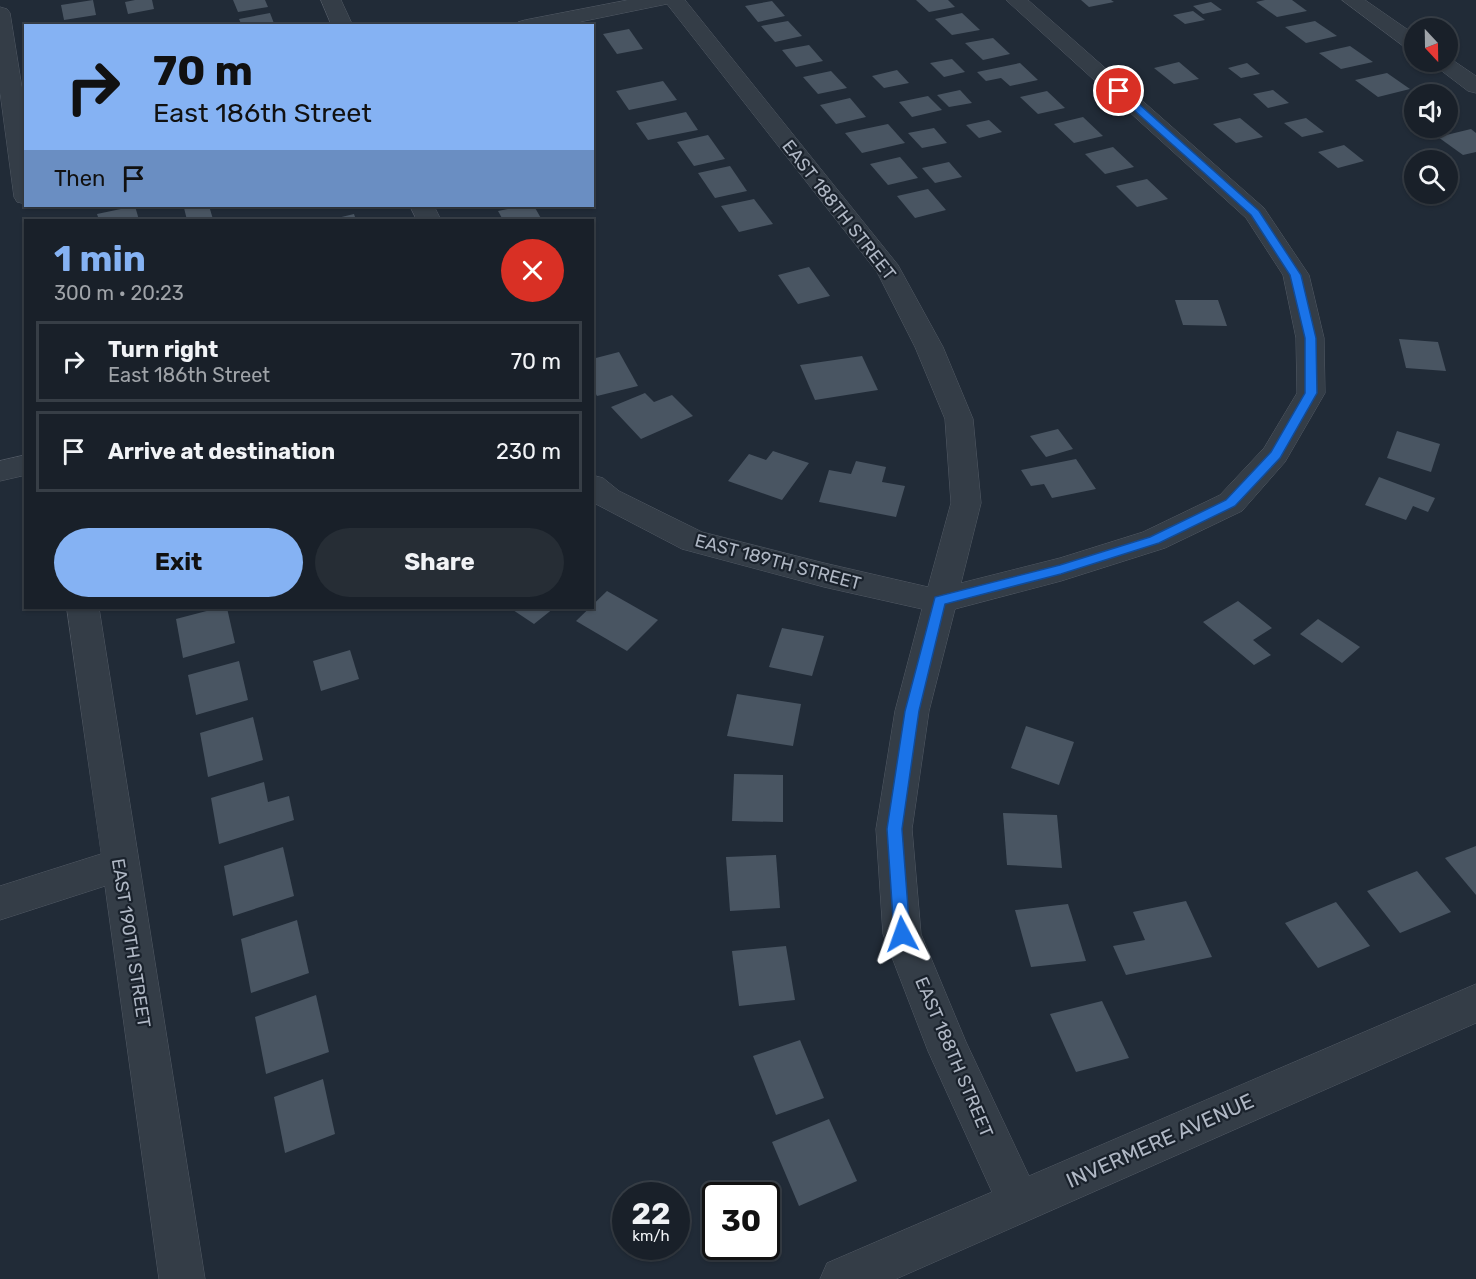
<!DOCTYPE html>
<html lang="en">
<head>
<meta charset="utf-8">
<style>
	:root { --surface:#192029; --page:#262d35; --text:#f1f3f6; --muted:#9fa3a8; --line:#373e46; --accent:#85b2f3 }
	body { margin:0; font-family:Rubik,sans-serif; background:var(--page); color:var(--text); height:100vh; display:flex; flex-direction:column; font-size:22px; white-space:nowrap }
	* { box-sizing:border-box; margin:0 }
	p { font-size:20px; color:var(--muted) }
	.icon { flex:none; width:33px; height:33px; fill:none; stroke:currentColor; stroke-width:2; stroke-linecap:round; stroke-linejoin:round }
	.map { position:relative; flex:1; overflow:hidden }
	.drawer { position:absolute; left:24px; top:219px; width:570px; height:390px; display:flex; flex-direction:column; background:var(--surface); border-radius:0px; box-shadow:0 2px 4px #0004,0 0 0 2px var(--line) }
	.drawer>* { flex:none }
	.banner { position:absolute; left:24px; top:24px; width:570px; height:183px; border-radius:0px; box-shadow:0 2px 4px #0004,0 0 0 2px var(--line); background:#85b2f3; color:#111; overflow:hidden }
	.needle { width:39px; rotate:158deg }
	.fabs { position:absolute; left:1404px; top:18px; display:grid; gap:12px }
	.fabs a { display:grid; place-items:center; width:54px; height:54px; border-radius:50%; background:var(--surface); box-shadow:0 2px 4px #0004,0 0 0 2px var(--line); font-size:30px }
	.speed { position:absolute; left:612px; top:1182px; display:flex; gap:12px; font-size:30px; font-weight:700; text-align:center }
	.speed>* { display:grid; place-content:center; width:78px; height:78px; border-radius:50%; background:var(--surface); box-shadow:0 2px 4px #0004,0 0 0 2px var(--line); line-height:1 }
	.speed small { font-size:15px; font-weight:400 }
	.speed .limit { border:3px solid #111; border-radius:9px; background:#fff; color:#111 }
	.pin { position:absolute; display:grid; place-items:center; width:51px; height:51px; color:#fff; margin:-26px; border:3px solid #fff; border-radius:50%; box-shadow:0 2px 6px #0007 }
	.me { position:absolute; width:66px; margin:-33px; rotate:356deg; stroke-linejoin:round; filter:drop-shadow(0 0 4px #0008) }
	.turn { display:flex; align-items:center; gap:21px; height:126px; padding:0 30px; font-size:27px }
	.turn .icon { width:78px; height:78px; stroke-width:2.5 }
	.turn b { display:block; font-size:42px; line-height:51px }
	.then { display:flex; align-items:center; height:57px; padding:0 30px; background:#0003; gap:12px; font-size:22px }
	.round { display:grid; place-items:center; flex:none; width:63px; height:63px; border-radius:32px; background:var(--page) }
	.head { display:flex; align-items:center; justify-content:space-between; height:102px; padding:0 30px }
	h1 { font-size:36px; font-weight:700; line-height:45px; color:var(--accent) }
	.action { display:flex; gap:12px; margin-top:auto; padding:12px 30px }
	.action a { flex:1; height:69px; border-radius:36px; background:var(--accent); color:#111; font-size:24px; font-weight:700; line-height:69px; text-align:center }
	.action a+a { background:var(--page); color:var(--text) }
	ul { padding:0; list-style:none }
	li { display:flex; align-items:center; gap:18px; height:81px; margin:0 12px 9px; padding:0 18px; border:3px solid var(--line); border-radius:0px }
	li div { flex:1 }
	li b { display:block; font-size:22px }
	li em { font-style:normal }
	.map>svg:first-child { display:block }
</style>
</head>
<body>
<div class="map">
<svg width="1476" height="1279" viewBox="0 0 1476 1279">
	<rect width="100%" height="100%" fill="#212b37"/>
	<!-- building -->
	<g fill="#495562">
		<path d="M 93,0 L 96,15 L 64,20 L 61,5 Z"/>
		<path d="M 135,0 L 152,0 L 154,9 L 128,14 L 125,2 Z"/>
		<path d="M 233,0 L 265,0 L 268,7 L 238,12 Z"/>
		<path d="M 916,0 L 948,0 L 955,7 L 929,12 Z"/>
		<path d="M 1081,0 L 1111,0 L 1114,2 L 1089,7 Z"/>
		<path d="M 1265,0 L 1292,0 L 1307,11 L 1277,17 L 1256,2 Z"/>
		<path d="M 772,1 L 785,16 L 758,22 L 745,6 Z"/>
		<path d="M 1211,2 L 1222,10 L 1203,14 L 1193,6 Z"/>
		<path d="M 1193,11 L 1205,20 L 1185,24 L 1173,15 Z"/>
		<path d="M 270,13 L 275,26 L 242,26 L 239,19 Z"/>
		<path d="M 962,13 L 980,30 L 952,35 L 935,19 Z"/>
		<path d="M 788,21 L 802,36 L 775,42 L 761,26 Z"/>
		<path d="M 1315,21 L 1337,36 L 1306,43 L 1285,27 Z"/>
		<path d="M 629,29 L 643,49 L 617,54 L 603,34 Z"/>
		<path d="M 993,38 L 1010,54 L 983,60 L 965,43 Z"/>
		<path d="M 809,45 L 823,61 L 796,67 L 782,50 Z"/>
		<path d="M 1350,46 L 1373,62 L 1341,69 L 1319,53 Z"/>
		<path d="M 952,59 L 965,72 L 944,77 L 930,63 Z"/>
		<path d="M 1179,62 L 1199,79 L 1174,84 L 1154,68 Z"/>
		<path d="M 1020,63 L 1038,80 L 1010,86 L 1001,78 L 986,81 L 977,72 Z"/>
		<path d="M 1247,63 L 1260,74 L 1241,78 L 1228,68 Z"/>
		<path d="M 897,70 L 909,83 L 884,88 L 872,76 Z"/>
		<path d="M 831,71 L 847,88 L 818,94 L 803,77 Z"/>
		<path d="M 1387,73 L 1410,89 L 1378,97 L 1355,80 Z"/>
		<path d="M 663,81 L 677,100 L 629,110 L 616,91 Z"/>
		<path d="M 960,90 L 972,103 L 949,107 L 937,95 Z"/>
		<path d="M 1273,90 L 1289,103 L 1268,108 L 1253,94 Z"/>
		<path d="M 1047,91 L 1065,108 L 1038,114 L 1020,97 Z"/>
		<path d="M 928,96 L 942,110 L 912,117 L 899,102 Z"/>
		<path d="M 850,98 L 866,117 L 836,124 L 820,105 Z"/>
		<path d="M 686,112 L 698,130 L 648,140 L 636,123 Z"/>
		<path d="M 1083,117 L 1103,136 L 1074,143 L 1054,124 Z"/>
		<path d="M 1240,118 L 1263,137 L 1236,143 L 1213,124 Z"/>
		<path d="M 1306,118 L 1324,132 L 1302,137 L 1284,123 Z"/>
		<path d="M 989,120 L 1002,132 L 979,138 L 966,125 Z"/>
		<path d="M 888,124 L 905,143 L 862,153 L 845,133 Z"/>
		<path d="M 934,128 L 947,143 L 922,148 L 908,133 Z"/>
		<path d="M 1471,129 L 1476,133 L 1476,152 L 1463,155 L 1438,137 Z"/>
		<path d="M 708,135 L 725,159 L 694,166 L 677,142 Z"/>
		<path d="M 1344,145 L 1364,161 L 1338,168 L 1318,152 Z"/>
		<path d="M 1113,147 L 1134,167 L 1105,174 L 1085,154 Z"/>
		<path d="M 900,157 L 918,178 L 888,185 L 870,164 Z"/>
		<path d="M 949,162 L 962,177 L 935,183 L 922,168 Z"/>
		<path d="M 730,166 L 747,191 L 715,198 L 698,173 Z"/>
		<path d="M 1147,179 L 1168,199 L 1137,207 L 1116,186 Z"/>
		<path d="M 928,189 L 946,210 L 915,218 L 897,196 Z"/>
		<path d="M 754,199 L 773,224 L 739,232 L 721,206 Z"/>
		<path d="M 135,206 L 139,220 L 99,220 L 97,214 Z"/>
		<path d="M 195,206 L 209,206 L 213,219 L 187,220 L 184,208 Z"/>
		<path d="M 521,206 L 534,206 L 542,220 L 503,220 L 498,211 Z"/>
		<path d="M 354,214 L 356,220 L 329,220 Z"/>
		<path d="M 809,267 L 830,296 L 798,304 L 778,275 Z"/>
		<path d="M 1175,300 L 1218,300 L 1227,326 L 1183,325 Z"/>
		<path d="M 1399,339 L 1438,342 L 1446,371 L 1406,368 Z"/>
		<path d="M 619,352 L 638,386 L 597,396 L 592,387 L 592,359 Z"/>
		<path d="M 862,356 L 878,390 L 815,400 L 800,365 Z"/>
		<path d="M 645,393 L 654,402 L 672,395 L 693,416 L 641,439 L 611,407 Z"/>
		<path d="M 1058,429 L 1073,449 L 1046,457 L 1030,436 Z"/>
		<path d="M 1397,431 L 1440,444 L 1431,472 L 1387,458 Z"/>
		<path d="M 773,451 L 809,463 L 782,500 L 728,481 L 749,454 L 766,460 Z"/>
		<path d="M 1076,459 L 1096,489 L 1052,498 L 1044,484 L 1031,486 L 1021,470 Z"/>
		<path d="M 856,461 L 886,467 L 882,482 L 905,486 L 896,517 L 819,502 L 829,470 L 851,474 Z"/>
		<path d="M 1379,477 L 1435,498 L 1428,512 L 1413,506 L 1406,520 L 1365,505 Z"/>
		<path d="M 607,591 L 658,620 L 627,651 L 576,621 Z"/>
		<path d="M 1238,601 L 1272,628 L 1253,640 L 1271,655 L 1254,665 L 1203,622 Z"/>
		<path d="M 218,608 L 227,608 L 235,643 L 183,658 L 176,619 Z"/>
		<path d="M 510,608 L 554,608 L 534,624 Z"/>
		<path d="M 1318,619 L 1360,647 L 1342,663 L 1300,634 Z"/>
		<path d="M 782,628 L 824,636 L 812,676 L 769,667 Z"/>
		<path d="M 350,650 L 359,679 L 321,691 L 313,661 Z"/>
		<path d="M 239,661 L 248,700 L 196,715 L 188,675 Z"/>
		<path d="M 737,694 L 801,704 L 793,746 L 727,736 Z"/>
		<path d="M 253,717 L 263,760 L 208,777 L 200,733 Z"/>
		<path d="M 1026,726 L 1074,742 L 1059,785 L 1011,768 Z"/>
		<path d="M 734,774 L 783,775 L 783,822 L 732,821 Z"/>
		<path d="M 264,782 L 268,802 L 289,796 L 294,820 L 219,844 L 211,798 Z"/>
		<path d="M 1003,813 L 1057,815 L 1062,868 L 1007,865 Z"/>
		<path d="M 1476,846 L 1476,895 L 1445,858 Z"/>
		<path d="M 283,847 L 294,896 L 233,916 L 224,866 Z"/>
		<path d="M 776,855 L 780,908 L 730,911 L 726,857 Z"/>
		<path d="M 1417,871 L 1451,912 L 1400,933 L 1367,891 Z"/>
		<path d="M 1186,901 L 1212,957 L 1126,975 L 1113,946 L 1145,940 L 1133,912 Z"/>
		<path d="M 1336,902 L 1370,946 L 1318,968 L 1285,923 Z"/>
		<path d="M 1068,904 L 1086,961 L 1031,967 L 1015,910 Z"/>
		<path d="M 297,920 L 309,973 L 251,993 L 241,939 Z"/>
		<path d="M 786,946 L 795,1000 L 739,1006 L 732,951 Z"/>
		<path d="M 316,995 L 329,1052 L 266,1074 L 255,1017 Z"/>
		<path d="M 1102,1001 L 1129,1058 L 1076,1072 L 1050,1014 Z"/>
		<path d="M 800,1040 L 824,1098 L 776,1115 L 753,1056 Z"/>
		<path d="M 323,1079 L 335,1134 L 285,1153 L 274,1097 Z"/>
		<path d="M 829,1119 L 857,1181 L 799,1206 L 772,1142 Z"/>
	</g>
	<g fill="none" stroke-linecap="round" stroke-linejoin="round">
		<defs>
			<g id="minor">
				<path d="M 321,0 L 341,0 L 353,26 L 332,26 Z"/>
				<path d="M 628,0 L 685,0 L 898,265 L 943,347 L 973,419 L 981,503 L 961,583 L 1060,558 L 1143,532 L 1220,495 L 1264,448 L 1297,393 L 1296,338 L 1283,275 L 1246,218 L 1006,0 L 1028,0 L 1264,208 L 1309,275 L 1324,338 L 1325,393 L 1285,462 L 1242,511 L 1165,548 L 1061,581 L 955,609 L 929,711 L 912,829 L 921,934 L 966,1042 L 1029,1176 L 1476,984 L 1476,1023 L 896,1279 L 820,1279 L 827,1263 L 992,1192 L 928,1051 L 883,934 L 876,829 L 895,711 L 922,609 L 824,587 L 682,549 L 592,502 L 592,475 L 603,478 L 619,491 L 702,532 L 824,563 L 928,587 L 951,503 L 945,419 L 915,347 L 877,272 L 667,4 L 560,26 L 515,26 L 518,22 L 525,20 Z"/>
				<path d="M 1342,0 L 1365,0 L 1414,34 L 1414,49 L 1406,48 Z"/>
				<path d="M 0,7 L 7,9 L 10,13 L 26,113 L 26,204 L 17,202 L 14,197 L 0,92 Z"/>
				<path d="M 1448,57 L 1476,76 L 1476,93 L 1468,91 L 1430,62 L 1448,62 Z"/>
				<path d="M 410,206 L 434,206 L 441,220 L 417,220 Z"/>
				<path d="M 26,455 L 26,475 L 0,481 L 0,461 Z"/>
				<path d="M 67,608 L 99,608 L 205,1279 L 159,1279 L 105,886 L 0,920 L 0,886 L 101,854 Z"/>
			</g>
		</defs>
		<!-- minor casing -->
		<use href="#minor" stroke="#525a65" stroke-width="1"/>
		<!-- minor -->
		<use href="#minor" fill="#343d47" fill-rule="evenodd"/>
	</g>
	<!-- route -->
	<path fill="#1a73e8" stroke="#114b97" stroke-width="1.5" d="M 1115,89 L 1122,89 L 1259,211 L 1301,275 L 1316,338 L 1317,393 L 1280,458 L 1235,506 L 1159,543 L 1061,574 L 945,604 L 919,711 L 902,829 L 910,934 L 908,939 L 902,941 L 896,939 L 894,934 L 887,829 L 905,711 L 935,597 L 1060,565 L 1150,537 L 1226,500 L 1271,452 L 1305,393 L 1305,338 L 1290,275 L 1251,215 L 1115,93 Z"/>
	<g text-anchor="middle" stroke-width="4.5" stroke-linejoin="round" paint-order="stroke">
		<!-- street labels -->
		<g font-size="18" fill="#afb7c4" stroke="#1a222c">
			<text transform="translate(839 210) rotate(52)" y="6">EAST 188TH STREET</text>
			<text transform="translate(778 562) rotate(15)" y="6">EAST 189TH STREET</text>
			<text transform="translate(131 943) rotate(81)" y="6">EAST 190TH STREET</text>
			<text transform="translate(954 1057) rotate(67)" y="6">EAST 188TH STREET</text>
		</g>
		<!-- near-street labels -->
		<g font-size="21" fill="#afb7c4" stroke="#1a222c">
			<text transform="translate(1160 1141) rotate(-24)" y="7">INVERMERE AVENUE</text>
		</g>
	</g>
</svg>
<div class="fabs">
<a><svg class="needle" viewBox="-14 -14 28 28"><path d="M0-13l5 13h-10z" fill="#e53935"/><path d="M0 13l5-13h-10z" fill="#9fa3a8"/></svg></a>
<a><svg class="icon" aria-label="sound" viewBox="0 0 24 24"><path d="M4 9h4l5-4v14l-5-4H4zM17 9q2 3 0 6"/></svg></a>
<a><svg class="icon" aria-label="search" viewBox="0 0 24 24"><circle cx="10" cy="10" r="6"/><path d="M15 15l6 6"/></svg></a>
</div>
<div class="speed"><div>22<small>km/h</small></div><div class="limit">30</div></div>
<div class="pin" style="left:1119px;top:91px;background:#d93025"><svg class="icon" aria-label="arrive" viewBox="0 0 24 24"><path d="M6 21V4h12l-3 4 3 4H6"/></svg></div>
<svg class="me" style="left:902px;top:934px" viewBox="-20 -20 40 40"><path d="M0-17L14 15 0 8-14 15z" fill="#1a73e8" stroke="#fff" stroke-width="4"/></svg>
<div class="banner">
<div class="turn"><svg class="icon" aria-label="right" viewBox="0 0 24 24"><path d="M7 20v-9h11M14 6l5 5-5 5"/></svg><div><b>70 m</b>East 186th Street</div></div>
<div class="then">Then<svg class="icon" aria-label="arrive" viewBox="0 0 24 24"><path d="M6 21V4h12l-3 4 3 4H6"/></svg></div>
</div>
<section class="drawer">
<div class="head"><div><h1>1 min</h1><p>300 m · 20:23</p></div><a class="round" style="background:#d93025;color:#fff"><svg class="icon" aria-label="close" viewBox="0 0 24 24"><path d="M6 6l12 12M18 6L6 18"/></svg></a></div>
<ul>
<li><svg class="icon" aria-label="right" viewBox="0 0 24 24"><path d="M7 20v-9h11M14 6l5 5-5 5"/></svg><div><b>Turn right</b><p>East 186th Street</p></div><em>70 m</em></li>
<li><svg class="icon" aria-label="arrive" viewBox="0 0 24 24"><path d="M6 21V4h12l-3 4 3 4H6"/></svg><div><b>Arrive at destination</b></div><em>230 m</em></li>
</ul>
<div class="action"><a>Exit</a><a>Share</a></div>
</section>
</div>
</body>
</html>
